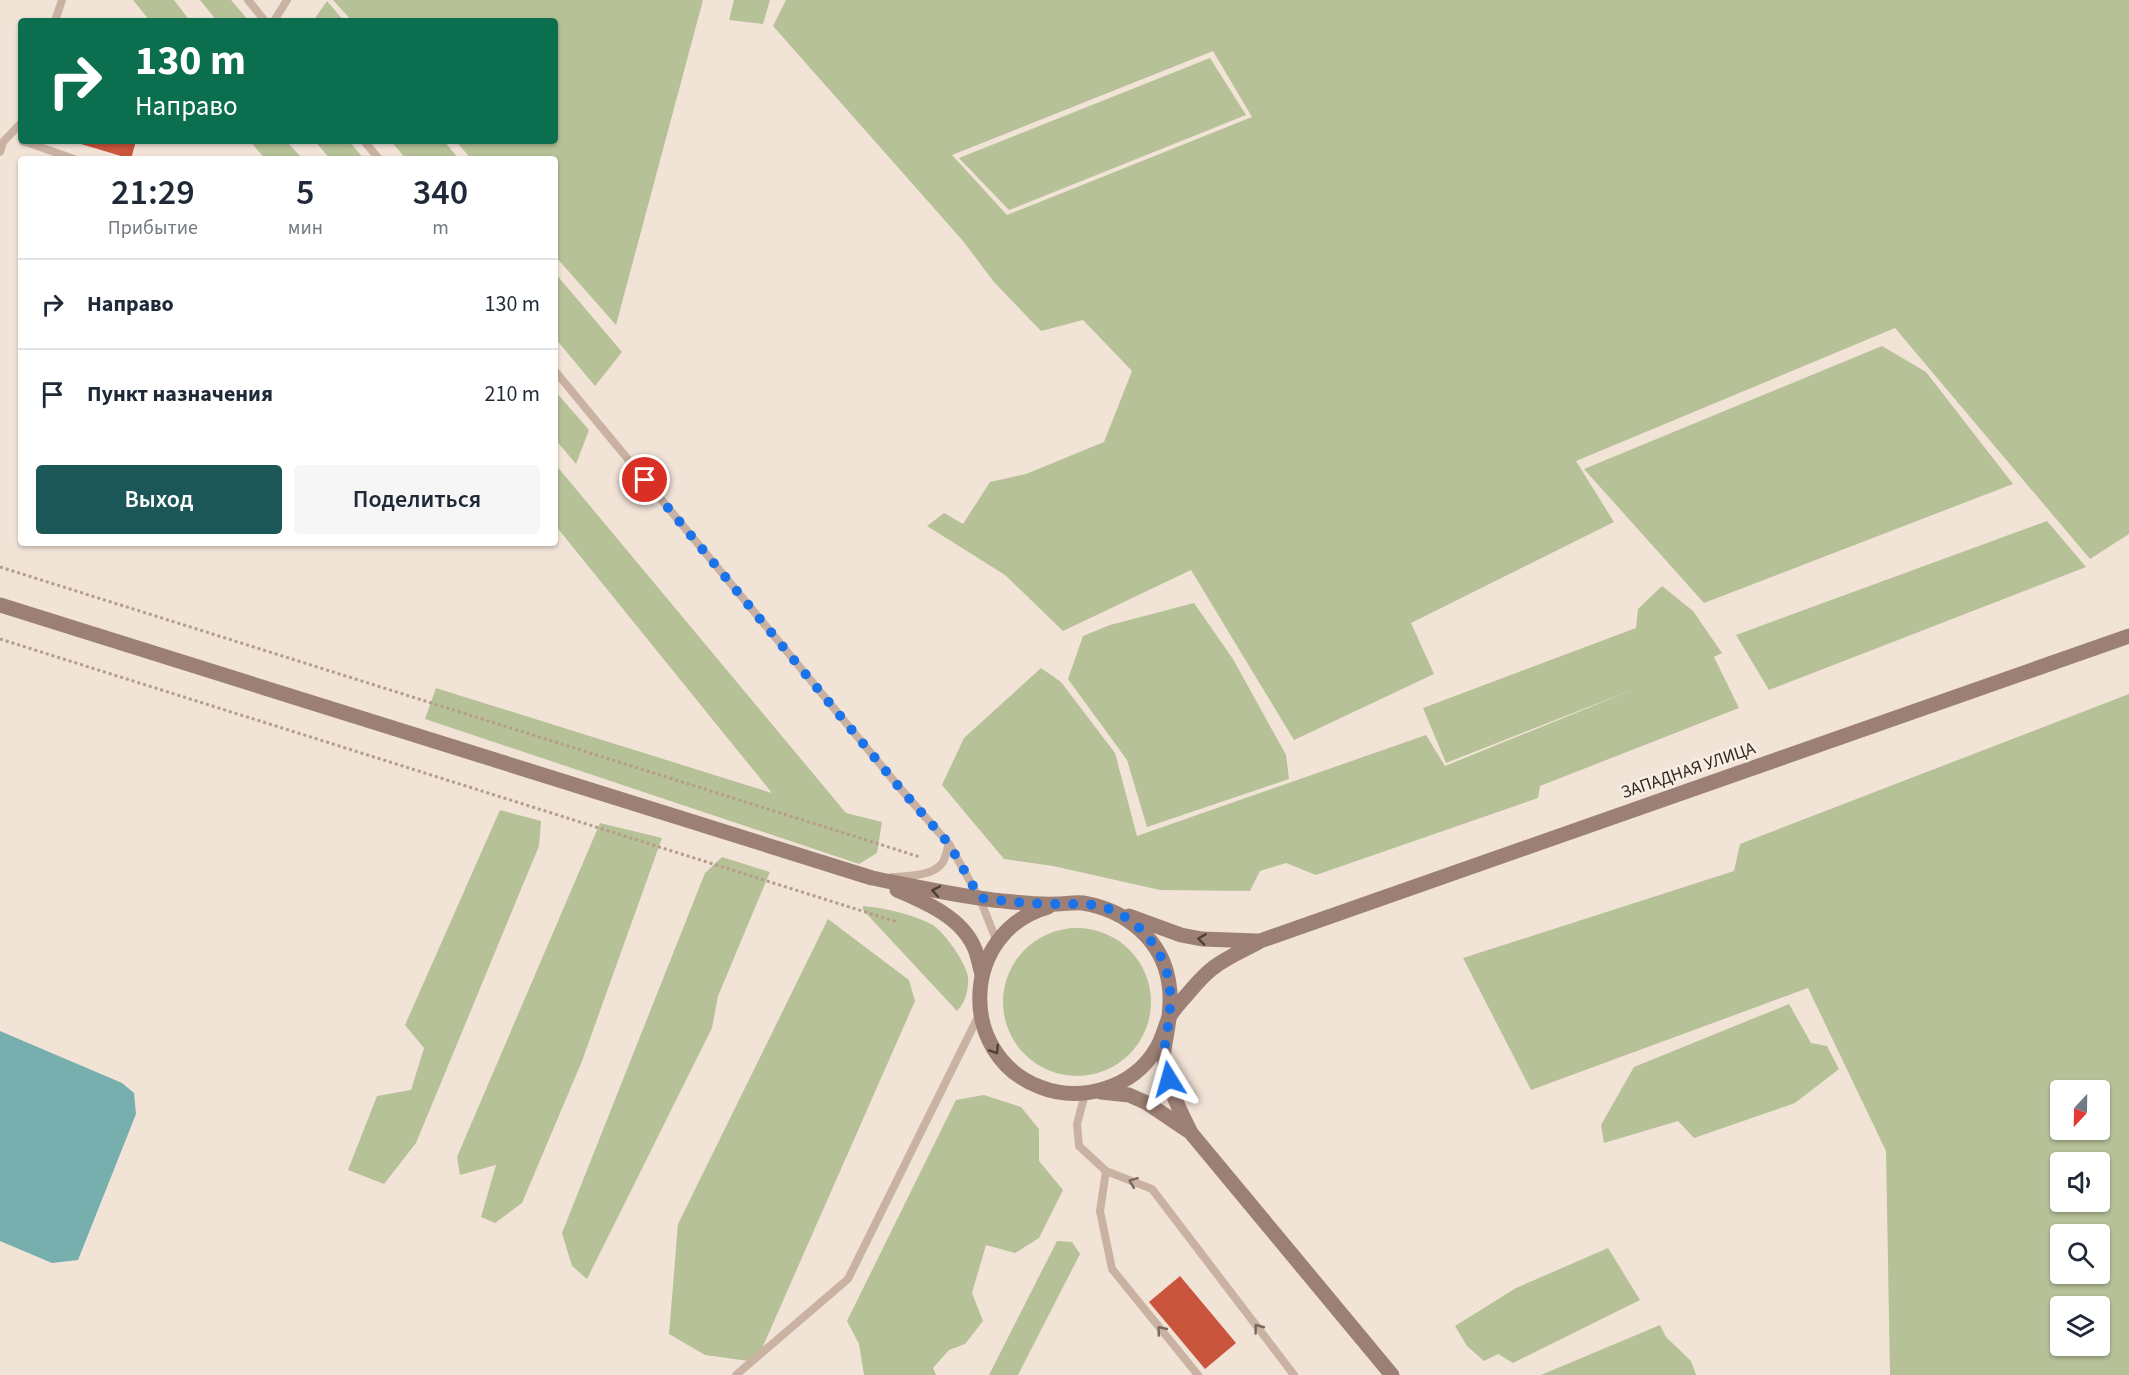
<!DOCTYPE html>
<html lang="ru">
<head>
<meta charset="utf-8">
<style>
	:root { --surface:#fff; --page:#f6f6f7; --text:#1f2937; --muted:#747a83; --line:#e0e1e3; --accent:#1a5756 }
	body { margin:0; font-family:"Source Sans 3",sans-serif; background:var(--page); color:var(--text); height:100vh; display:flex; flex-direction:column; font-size:22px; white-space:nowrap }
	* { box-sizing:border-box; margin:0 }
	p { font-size:20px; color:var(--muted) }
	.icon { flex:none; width:33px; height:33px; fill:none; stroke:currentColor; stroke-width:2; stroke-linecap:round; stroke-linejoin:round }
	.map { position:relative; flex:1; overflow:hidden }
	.details { position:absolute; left:18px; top:156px; width:540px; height:390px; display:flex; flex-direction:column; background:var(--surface); border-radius:6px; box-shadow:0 2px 4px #0004 }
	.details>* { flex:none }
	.guide { position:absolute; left:18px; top:18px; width:540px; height:126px; border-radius:6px; box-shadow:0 2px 4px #0004; background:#0b6e4f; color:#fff; overflow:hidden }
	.needle { width:39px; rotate:202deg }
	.controls { position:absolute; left:2050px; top:1080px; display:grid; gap:12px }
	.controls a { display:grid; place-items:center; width:60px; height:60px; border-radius:6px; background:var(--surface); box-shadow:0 2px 4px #0004; font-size:30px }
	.pin { position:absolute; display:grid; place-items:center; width:51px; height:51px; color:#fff; margin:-26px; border:3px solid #fff; border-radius:50%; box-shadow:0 2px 6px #0007 }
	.me { position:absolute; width:66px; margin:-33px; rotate:352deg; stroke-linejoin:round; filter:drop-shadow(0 0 4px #0008) }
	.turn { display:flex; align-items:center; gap:21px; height:126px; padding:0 18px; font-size:27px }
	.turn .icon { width:78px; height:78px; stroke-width:2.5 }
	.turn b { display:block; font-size:42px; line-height:51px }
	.eta { display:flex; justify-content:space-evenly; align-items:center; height:102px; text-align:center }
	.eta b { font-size:36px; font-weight:600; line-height:42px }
	.primary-button { display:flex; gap:12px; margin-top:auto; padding:12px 18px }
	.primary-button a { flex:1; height:69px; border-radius:6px; background:var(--accent); color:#fff; font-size:24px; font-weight:600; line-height:69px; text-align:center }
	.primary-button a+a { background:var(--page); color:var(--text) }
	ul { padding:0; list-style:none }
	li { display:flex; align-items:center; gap:18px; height:90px; padding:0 18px; border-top:2px solid var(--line) }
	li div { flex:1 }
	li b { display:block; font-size:22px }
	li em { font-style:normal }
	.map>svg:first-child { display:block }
</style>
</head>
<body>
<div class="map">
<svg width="2129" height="1375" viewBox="0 0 2129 1375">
	<rect width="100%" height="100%" fill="#f2e3d7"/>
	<!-- green -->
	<g fill="#b6c197" fill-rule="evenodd">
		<path d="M 133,0 L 174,0 L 190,21 L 150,21 Z"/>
		<path d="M 200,0 L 231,0 L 249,21 L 217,21 Z"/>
		<path d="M 333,0 L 703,0 L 616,325 L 555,256 L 555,159 L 471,159 L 456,141 L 555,141 L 555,21 L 352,21 Z"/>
		<path d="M 734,0 L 770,0 L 763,24 L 729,20 Z"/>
		<path d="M 786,0 L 2129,0 L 2129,534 L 2090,559 L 1895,328 L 1576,461 L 1614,522 L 1411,623 L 1434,674 L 1294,740 L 1191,570 L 1063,631 L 1005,575 L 927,526 L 944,513 L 963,524 L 990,482 L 1026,474 L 1104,442 L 1132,371 L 1083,320 L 1041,331 L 994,282 L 963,241 L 773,26 ZM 1213,51 L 1252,117 L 1007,215 L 952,155 Z"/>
		<path d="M 327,1 L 344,21 L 313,21 Z"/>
		<path d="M 1210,58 L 1246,115 L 1009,210 L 959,158 Z"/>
		<path d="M 250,141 L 286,141 L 303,159 L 265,159 Z"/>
		<path d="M 315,141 L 349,141 L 364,159 L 330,159 Z"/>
		<path d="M 391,141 L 444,141 L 459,159 L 406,159 Z"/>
		<path d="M 555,273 L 622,352 L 595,386 L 555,338 Z"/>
		<path d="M 1882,346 L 1926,372 L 2013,484 L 1704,603 L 1584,469 Z"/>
		<path d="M 555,391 L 589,430 L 576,464 L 555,439 Z"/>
		<path d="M 555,464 L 846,813 L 882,822 L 877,853 L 859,864 L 425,719 L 436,688 L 772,793 L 555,525 Z"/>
		<path d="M 2047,521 L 2086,567 L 1769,690 L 1736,635 Z"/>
		<path d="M 1662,586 L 1693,611 L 1722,653 L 1714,657 L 1739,708 L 1540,786 L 1538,798 L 1316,875 L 1286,863 L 1260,871 L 1250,891 L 1160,890 L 1053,866 L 1004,859 L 942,785 L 964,738 L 1041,668 L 1061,682 L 1115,753 L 1137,836 L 1426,735 L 1445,766 L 1637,688 L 1446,763 L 1423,708 L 1636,628 L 1638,609 Z"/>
		<path d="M 1194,603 L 1233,659 L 1286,755 L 1289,779 L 1147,827 L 1127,760 L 1068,679 L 1083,636 L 1110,625 Z"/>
		<path d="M 2129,694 L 2129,1375 L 1890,1375 L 1886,1151 L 1808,988 L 1531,1090 L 1463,958 L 1734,871 L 1740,844 ZM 2061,1090 L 2100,1090 L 2100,1130 L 2061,1130 ZM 2061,1162 L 2100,1162 L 2100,1202 L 2061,1202 ZM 2061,1234 L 2100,1234 L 2100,1274 L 2061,1274 ZM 2061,1306 L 2100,1306 L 2100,1346 L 2061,1346 Z"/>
		<path d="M 500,810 L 541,821 L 539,846 L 416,1143 L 384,1184 L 348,1170 L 377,1096 L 411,1090 L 424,1048 L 405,1025 Z"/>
		<path d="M 600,823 L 662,838 L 582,1061 L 522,1203 L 495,1223 L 481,1217 L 496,1165 L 460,1175 L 457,1157 Z"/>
		<path d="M 722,857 L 770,872 L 718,996 L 712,1028 L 587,1279 L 572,1266 L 562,1233 L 705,873 Z"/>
		<path d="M 863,906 C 885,908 911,914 931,924 C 944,931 966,963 968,977 C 969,990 965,1003 957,1011 L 863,910 Z"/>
		<path d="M 828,919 L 909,980 L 915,1001 L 756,1362 L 705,1355 L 669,1334 L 678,1224 Z"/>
		<circle cx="1077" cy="1002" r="74"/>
		<path d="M 1789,1004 L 1811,1043 L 1827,1046 L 1839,1069 L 1795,1103 L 1694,1138 L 1678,1121 L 1604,1143 L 1601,1125 L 1634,1067 Z"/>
		<path d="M 984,1095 L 1021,1107 L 1039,1129 L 1039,1161 L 1063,1190 L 1039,1238 L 1015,1253 L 986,1245 L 972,1293 L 983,1321 L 965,1344 L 949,1350 L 933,1368 L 936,1375 L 864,1375 L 859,1344 L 847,1321 L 956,1100 Z"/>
		<path d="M 1057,1241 L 1072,1242 L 1080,1254 L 1018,1375 L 989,1375 Z"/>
		<path d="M 1608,1248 L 1640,1300 L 1513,1363 L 1498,1354 L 1484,1361 L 1467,1346 L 1455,1326 L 1516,1288 Z"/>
		<path d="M 1660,1325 L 1666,1337 L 1691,1361 L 1696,1375 L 1541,1375 Z"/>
	</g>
	<!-- water -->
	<path fill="#76afae" d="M 0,1031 L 122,1083 L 134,1093 L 136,1114 L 78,1260 L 52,1263 L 0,1241 Z"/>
	<!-- building -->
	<g fill="#ca553d">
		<path d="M 82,141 L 136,141 L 131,159 L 81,144 Z"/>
		<path d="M 1180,1276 L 1236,1343 L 1205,1369 L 1149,1302 Z"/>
	</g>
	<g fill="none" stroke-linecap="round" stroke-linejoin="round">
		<!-- path -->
		<g stroke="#b59c8d" stroke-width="3" stroke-dasharray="3 3" stroke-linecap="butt">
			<path d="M 0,567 L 920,857"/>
			<path d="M 0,639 L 897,922"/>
		</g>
		<!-- service -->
		<g stroke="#cab2a3" stroke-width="8">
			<path d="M 248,0 L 265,21"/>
			<path d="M 55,21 L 62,0"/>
			<path d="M 274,21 L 287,0"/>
			<path d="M 23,141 L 74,159"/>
			<path d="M 364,141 L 379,159"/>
			<path d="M 0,152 L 3,142 L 21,123"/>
			<path d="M 555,371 L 899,787 L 949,844 L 980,899 L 997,942"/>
			<path d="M 892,877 C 907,876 933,877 943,862 C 946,857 947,849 949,844"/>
			<path d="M 1085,1094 L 1077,1124 L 1079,1146 L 1106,1171 L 1152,1189 L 1294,1375"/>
			<path d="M 1106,1171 L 1100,1211 L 1112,1269 L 1198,1375"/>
			<path d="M 736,1375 L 848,1279 L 979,1015"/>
		</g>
		<!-- secondary -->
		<g stroke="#9d8075" stroke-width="15">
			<path d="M 0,605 L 872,878 C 912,886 952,895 993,900 C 1014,902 1035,905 1056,904 C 1065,904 1074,902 1083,903 C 1126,910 1163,940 1169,984 C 1172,1002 1169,1021 1166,1038 C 1165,1044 1163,1051 1164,1056 C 1166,1084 1179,1109 1191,1133 L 1392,1375"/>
			<path d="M 897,890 C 925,902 961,917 974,947 C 978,955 979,965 982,974"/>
			<path d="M 1048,907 C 961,931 956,1055 1040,1087 C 1081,1103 1133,1088 1156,1049 C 1162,1040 1164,1030 1168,1020 C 1171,1012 1179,1004 1184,998 C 1193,988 1202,976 1213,968 C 1227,957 1245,950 1260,941 L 2129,636"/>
			<path d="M 1129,916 L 1181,935 L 1202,939 L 1257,941"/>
			<path d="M 1101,1092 L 1129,1095 L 1147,1103 L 1187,1130"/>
		</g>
	</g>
	<!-- one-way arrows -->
	<defs><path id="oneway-chevron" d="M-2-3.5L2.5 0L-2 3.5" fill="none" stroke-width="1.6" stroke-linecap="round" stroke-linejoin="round" transform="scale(1.5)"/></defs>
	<g stroke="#4e3f39">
		<use href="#oneway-chevron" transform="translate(936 891) rotate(-170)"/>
		<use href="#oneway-chevron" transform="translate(1202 939) rotate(-172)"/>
		<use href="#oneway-chevron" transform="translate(995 1050) rotate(57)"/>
	</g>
	<g stroke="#78675e">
		<use href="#oneway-chevron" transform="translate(1133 1182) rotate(-159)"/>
		<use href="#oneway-chevron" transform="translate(1258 1328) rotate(-127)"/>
		<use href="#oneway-chevron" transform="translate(1161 1330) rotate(-129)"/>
	</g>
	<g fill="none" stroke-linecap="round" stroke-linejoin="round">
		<!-- route -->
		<path stroke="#1a73e8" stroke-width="10" stroke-dasharray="0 18" d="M 645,480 L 899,787 L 949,844 L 980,898 C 1004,901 1029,904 1053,904 C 1071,905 1086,902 1103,907 C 1137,917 1164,949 1169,983 C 1172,1001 1169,1020 1166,1038 C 1165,1044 1164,1051 1164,1056 C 1165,1064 1167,1072 1169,1079"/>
	</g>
	<g text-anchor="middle" stroke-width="5" stroke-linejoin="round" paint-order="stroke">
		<!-- street labels -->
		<g font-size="18" fill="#342925" stroke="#f9eee3">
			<text transform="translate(1688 770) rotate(-19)" y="6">ЗАПАДНАЯ УЛИЦА</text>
		</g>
	</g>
</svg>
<div class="controls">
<a><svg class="needle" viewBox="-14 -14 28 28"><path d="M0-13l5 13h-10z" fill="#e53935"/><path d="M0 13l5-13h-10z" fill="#747a83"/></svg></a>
<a><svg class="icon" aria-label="sound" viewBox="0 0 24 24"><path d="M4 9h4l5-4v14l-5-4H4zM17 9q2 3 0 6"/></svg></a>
<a><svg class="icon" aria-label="search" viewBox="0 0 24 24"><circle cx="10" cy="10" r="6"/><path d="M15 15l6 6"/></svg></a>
<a><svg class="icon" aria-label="layers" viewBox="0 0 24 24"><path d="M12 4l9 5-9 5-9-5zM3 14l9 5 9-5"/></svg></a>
</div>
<div class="pin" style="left:645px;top:480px;background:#d93025"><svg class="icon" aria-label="arrive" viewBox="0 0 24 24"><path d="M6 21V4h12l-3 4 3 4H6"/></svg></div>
<svg class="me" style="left:1169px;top:1079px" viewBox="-20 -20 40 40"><path d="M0-17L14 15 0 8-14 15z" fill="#1a73e8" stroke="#fff" stroke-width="4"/></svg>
<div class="guide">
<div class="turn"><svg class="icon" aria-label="right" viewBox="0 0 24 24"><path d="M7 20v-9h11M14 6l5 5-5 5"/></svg><div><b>130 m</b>Направо</div></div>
</div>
<section class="details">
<div class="eta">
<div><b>21:29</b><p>Прибытие</p></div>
<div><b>5</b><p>мин</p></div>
<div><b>340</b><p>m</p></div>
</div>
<ul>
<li><svg class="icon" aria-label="right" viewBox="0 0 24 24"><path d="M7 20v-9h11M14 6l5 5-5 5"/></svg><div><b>Направо</b></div><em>130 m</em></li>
<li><svg class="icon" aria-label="arrive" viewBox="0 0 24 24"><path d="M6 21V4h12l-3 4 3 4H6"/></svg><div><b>Пункт назначения</b></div><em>210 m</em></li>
</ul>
<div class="primary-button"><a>Выход</a><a>Поделиться</a></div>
</section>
</div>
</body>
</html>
